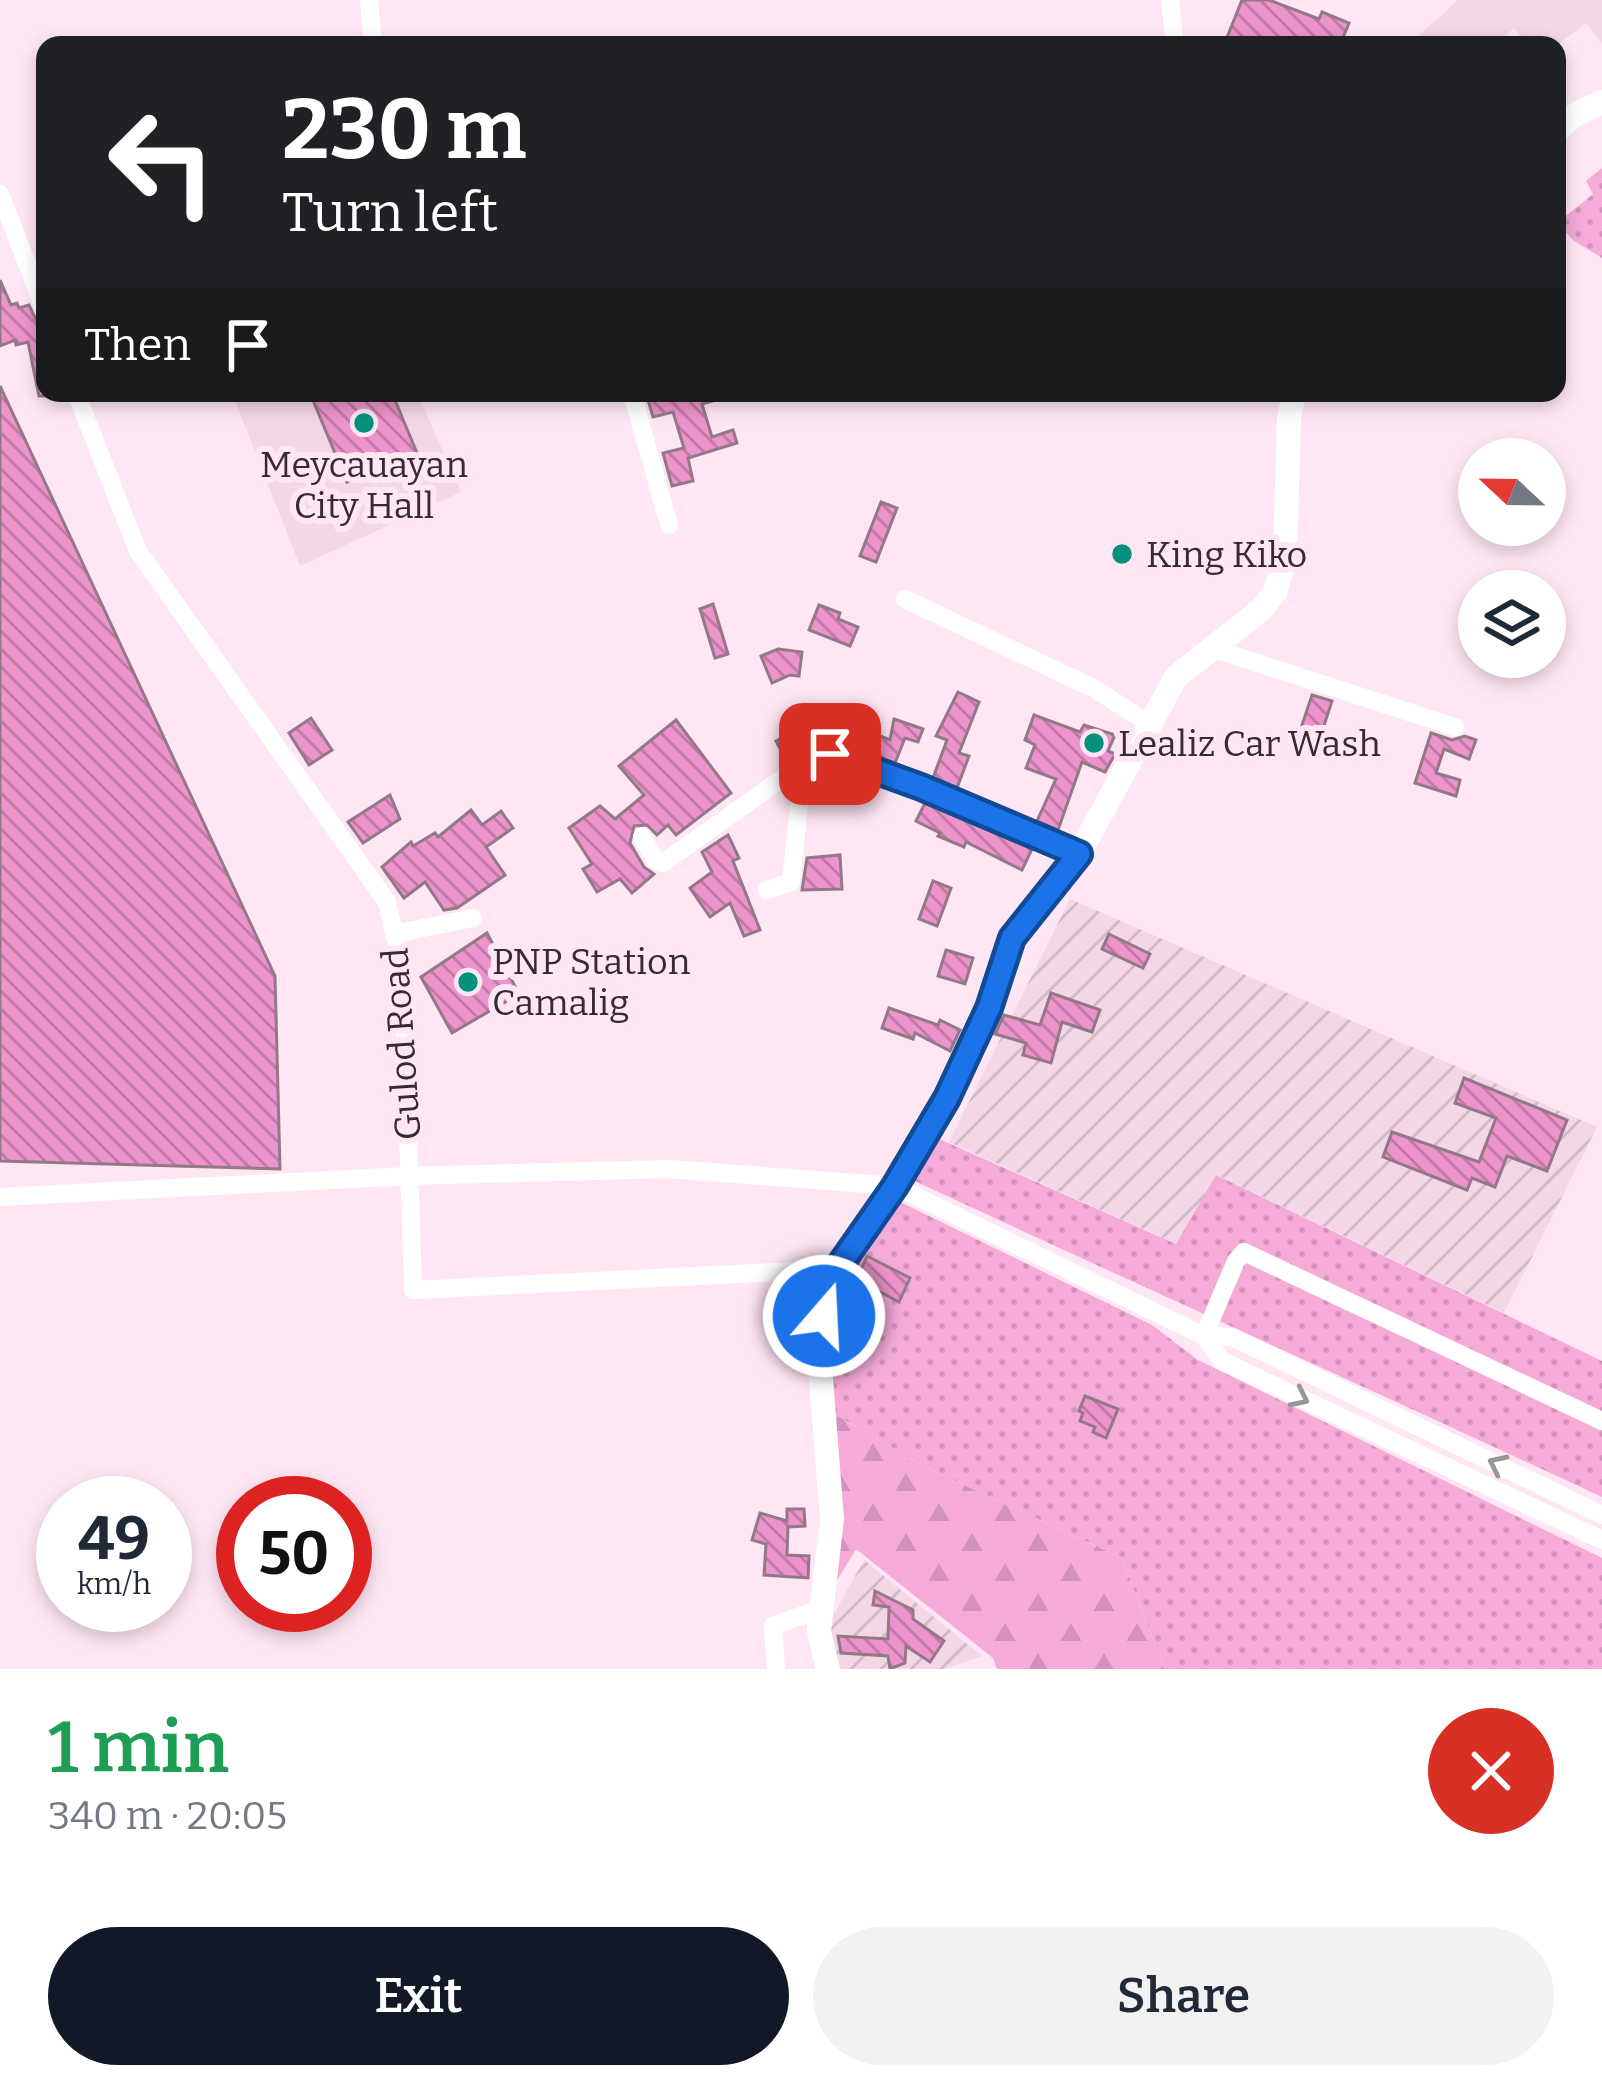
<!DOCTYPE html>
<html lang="en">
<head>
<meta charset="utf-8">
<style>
	:root { --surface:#fff; --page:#f2f2f3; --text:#1f2937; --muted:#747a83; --accent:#111827 }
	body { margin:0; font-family:Bitter,serif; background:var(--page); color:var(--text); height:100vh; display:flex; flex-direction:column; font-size:45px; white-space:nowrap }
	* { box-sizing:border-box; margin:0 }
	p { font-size:39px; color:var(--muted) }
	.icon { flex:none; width:66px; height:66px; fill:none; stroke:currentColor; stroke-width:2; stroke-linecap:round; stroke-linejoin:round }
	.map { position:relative; height:1669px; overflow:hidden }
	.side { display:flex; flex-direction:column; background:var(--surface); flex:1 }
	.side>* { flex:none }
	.guide { position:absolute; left:36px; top:36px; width:1530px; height:366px; border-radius:24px; box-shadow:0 6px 18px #0003; background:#202124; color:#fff; overflow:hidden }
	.needle { width:78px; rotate:292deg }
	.buttons { position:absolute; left:1458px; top:438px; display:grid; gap:24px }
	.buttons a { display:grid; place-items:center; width:108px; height:108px; border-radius:50%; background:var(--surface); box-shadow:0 6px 18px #0003; font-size:60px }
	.speed { position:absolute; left:36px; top:1476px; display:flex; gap:24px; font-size:60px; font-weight:700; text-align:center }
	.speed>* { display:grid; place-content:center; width:156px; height:156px; border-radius:50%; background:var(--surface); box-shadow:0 6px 18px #0003; line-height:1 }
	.speed small { font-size:30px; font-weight:400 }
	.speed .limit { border:18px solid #d22; background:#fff; color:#111 }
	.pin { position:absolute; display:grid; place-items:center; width:102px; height:102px; color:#fff; margin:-51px; border-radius:24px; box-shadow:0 6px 18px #0006 }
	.me { position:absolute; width:132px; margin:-66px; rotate:19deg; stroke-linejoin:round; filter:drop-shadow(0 0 9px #0008) }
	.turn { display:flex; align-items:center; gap:42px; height:252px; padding:0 48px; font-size:54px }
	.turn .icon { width:156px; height:156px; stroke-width:2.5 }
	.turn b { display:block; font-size:84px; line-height:102px }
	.then { display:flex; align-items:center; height:114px; padding:0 48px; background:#0003; gap:24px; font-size:45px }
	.round { display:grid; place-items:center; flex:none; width:126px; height:126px; border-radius:63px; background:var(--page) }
	.head { display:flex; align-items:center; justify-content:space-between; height:204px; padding:0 48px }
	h1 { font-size:72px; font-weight:600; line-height:90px; color:#1e9e55 }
	.action { display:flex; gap:24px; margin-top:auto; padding:24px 48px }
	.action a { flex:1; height:138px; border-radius:72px; background:var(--accent); color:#fff; font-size:48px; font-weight:600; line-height:138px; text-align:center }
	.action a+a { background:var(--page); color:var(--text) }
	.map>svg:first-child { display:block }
</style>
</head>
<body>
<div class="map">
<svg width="1602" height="1669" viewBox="0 0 1602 1669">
	<defs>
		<pattern id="industrial-furrows" width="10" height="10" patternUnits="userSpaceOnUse" patternTransform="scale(3)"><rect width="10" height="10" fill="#f4d7e7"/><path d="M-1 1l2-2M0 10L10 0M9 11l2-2" fill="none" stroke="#d2b9c7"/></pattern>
		<pattern id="grass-dots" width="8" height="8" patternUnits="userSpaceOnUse" patternTransform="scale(3)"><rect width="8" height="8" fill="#f5aad8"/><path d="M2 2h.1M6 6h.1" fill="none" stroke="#d392ba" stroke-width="1.8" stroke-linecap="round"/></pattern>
		<pattern id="forest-firs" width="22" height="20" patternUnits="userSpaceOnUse" patternTransform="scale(3)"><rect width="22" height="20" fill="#f5aad8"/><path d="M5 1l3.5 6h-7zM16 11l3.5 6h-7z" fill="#d392ba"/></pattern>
		<pattern id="building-back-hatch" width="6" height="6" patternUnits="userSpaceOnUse" patternTransform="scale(3)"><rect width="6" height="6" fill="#ee94cc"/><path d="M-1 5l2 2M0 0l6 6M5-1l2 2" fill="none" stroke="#c279a6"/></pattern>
	</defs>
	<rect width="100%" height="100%" fill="#ffe6f4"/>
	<!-- built -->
	<g fill="#f4d7e7">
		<path d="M 1458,0 L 1602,0 L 1602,44 L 1586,23 L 1557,45 L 1527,45 L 1514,28 L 1495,45 L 1418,45 L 1414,40 Z"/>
		<path d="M 232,393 L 417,393 L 461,492 L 300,566 Z"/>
	</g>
	<!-- industrial -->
	<g fill="url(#industrial-furrows)">
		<path d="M 1070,899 L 1597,1127 L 1504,1313 L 1217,1175 L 1177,1244 L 949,1142 Z"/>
		<path d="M 864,1560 L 982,1656 L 945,1669 L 832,1669 L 825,1630 Z"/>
	</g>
	<!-- grass -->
	<g fill="url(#grass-dots)">
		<path d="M 1602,168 L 1602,258 L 1573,240 L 1557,223 L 1593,194 L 1586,181 Z"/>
		<path d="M 928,1134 L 1176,1244 L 1216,1175 L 1602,1361 L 1602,1497 C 1369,1388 1135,1284 902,1175 Z"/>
		<path d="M 888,1196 L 1152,1325 L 1198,1360 L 1602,1558 L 1602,1669 L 1164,1669 L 1122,1558 L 923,1466 L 821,1406 L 829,1290 Z"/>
	</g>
	<!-- forest -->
	<path fill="url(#forest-firs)" d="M 821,1406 L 923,1466 L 1122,1558 L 1164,1669 L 997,1669 L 993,1658 L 856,1549 L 820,1609 Z"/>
	<!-- building -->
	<g fill="url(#building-back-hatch)" stroke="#937988" stroke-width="3">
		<path d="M 1242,0 L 1269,0 L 1319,19 L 1322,12 L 1349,23 L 1340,45 L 1224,45 Z"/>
		<path d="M 0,280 L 11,305 L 17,303 L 19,308 L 29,305 L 36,320 L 45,323 L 45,396 L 39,396 L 28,342 L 16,345 L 15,340 L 0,346 Z"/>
		<path d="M 0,386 L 275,976 L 280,1169 L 0,1161 Z"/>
		<path d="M 310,393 L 392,393 L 417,453 L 347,482 Z"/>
		<path d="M 646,393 L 725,393 L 726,397 L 702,404 L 712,437 L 733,430 L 737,443 L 688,458 L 693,481 L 672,486 L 663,453 L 684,448 L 673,412 L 653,417 Z"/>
		<path d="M 881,502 L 897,508 L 876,562 L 860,556 Z"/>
		<path d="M 713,604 L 728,654 L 715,658 L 700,609 Z"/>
		<path d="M 819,605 L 840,613 L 838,619 L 858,627 L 850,646 L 809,630 Z"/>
		<path d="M 778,649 L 802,652 L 799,676 L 790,675 L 772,683 L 761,656 Z"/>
		<path d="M 958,692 L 979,702 L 959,753 L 969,756 L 957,788 L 933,778 L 947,740 L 936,736 Z"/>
		<path d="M 1312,695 L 1332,701 L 1316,750 L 1296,743 Z"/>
		<path d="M 1034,715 L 1080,732 L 1084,725 L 1115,735 L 1108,751 L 1115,754 L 1105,772 L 1082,762 L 1058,830 L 1037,821 L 1056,779 L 1026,768 L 1035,745 L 1025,740 Z"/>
		<path d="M 311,718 L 332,750 L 309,765 L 289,733 Z"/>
		<path d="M 894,719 L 923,729 L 918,742 L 905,738 L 895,763 L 864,752 L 867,746 L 850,739 L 856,726 L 890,740 Z"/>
		<path d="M 676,720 L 731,793 L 676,835 L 668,825 L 657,835 L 647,825 L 634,826 L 630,843 L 644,867 L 654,874 L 632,893 L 620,879 L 597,892 L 583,869 L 592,864 L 569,828 L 600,806 L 615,819 L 644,795 L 619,766 Z"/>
		<path d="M 811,722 L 821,744 L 787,762 L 776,741 L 792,732 L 791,740 L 796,730 Z"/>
		<path d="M 1431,733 L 1452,740 L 1465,736 L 1476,740 L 1469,759 L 1444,749 L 1436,773 L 1460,780 L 1456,796 L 1415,783 Z"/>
		<path d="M 390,795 L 400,819 L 363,843 L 348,822 Z"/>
		<path d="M 925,803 L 1032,849 L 1022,870 L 966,842 L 964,847 L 938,836 L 940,833 L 916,821 Z"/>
		<path d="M 471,810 L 482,825 L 501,811 L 513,828 L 486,847 L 505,875 L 457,908 L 444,910 L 425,882 L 404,898 L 382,867 L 411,842 L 413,846 L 435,833 L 438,837 Z"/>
		<path d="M 728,835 L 739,858 L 733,861 L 760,930 L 744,936 L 730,903 L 710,917 L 690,888 L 712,872 L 702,852 Z"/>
		<path d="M 840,855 L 842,889 L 802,890 L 807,858 Z"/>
		<path d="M 933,881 L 951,888 L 937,926 L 919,919 Z"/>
		<path d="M 487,933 L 519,994 L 452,1033 L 421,977 Z"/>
		<path d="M 1109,934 L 1150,954 L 1143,968 L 1102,949 Z"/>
		<path d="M 946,950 L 973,958 L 965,984 L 938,976 Z"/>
		<path d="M 1051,993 L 1100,1010 L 1092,1032 L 1062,1022 L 1051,1063 L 1023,1055 L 1026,1043 L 995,1034 L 1004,1015 L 1040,1025 Z"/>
		<path d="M 889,1008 L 938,1025 L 940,1020 L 960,1030 L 950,1051 L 915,1033 L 913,1039 L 882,1028 Z"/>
		<path d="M 1464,1078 L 1567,1120 L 1547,1171 L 1507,1156 L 1495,1187 L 1472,1178 L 1467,1190 L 1383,1157 L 1392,1132 L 1479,1162 L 1496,1118 L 1455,1103 Z"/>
		<path d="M 867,1256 L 910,1278 L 899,1302 L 873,1288 L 858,1319 L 843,1312 Z"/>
		<path d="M 1085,1396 L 1118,1409 L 1106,1438 L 1093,1432 L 1095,1427 L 1080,1421 L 1083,1413 L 1079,1411 Z"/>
		<path d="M 787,1509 L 804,1509 L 805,1526 L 788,1527 L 787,1555 L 809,1556 L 808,1578 L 764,1575 L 766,1544 L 752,1540 L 760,1513 L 787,1521 Z"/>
		<path d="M 875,1591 L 913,1610 L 913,1619 L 944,1641 L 930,1662 L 906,1646 L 905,1663 L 890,1669 L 888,1656 L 841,1653 L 838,1636 L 888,1639 L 889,1607 L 873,1605 Z"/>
	</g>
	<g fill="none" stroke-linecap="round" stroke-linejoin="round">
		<!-- minor -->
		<g stroke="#fff" stroke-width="18">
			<path d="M 369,0 L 373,45"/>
			<path d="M 1170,0 L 1175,45"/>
			<path d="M 0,194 L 45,310"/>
			<path d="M 76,393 L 138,551 L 387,902 L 403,971 L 413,1290 L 837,1269"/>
			<path d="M 632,393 L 669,525"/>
			<path d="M 905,599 L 1095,689 L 1151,725"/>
			<path d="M 1211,648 L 1455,727"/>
			<path d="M 642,837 L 656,860 L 663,863 L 777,782 L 830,754 L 921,787 L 1079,854"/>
			<path d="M 767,890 L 791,882 L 803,768"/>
			<path d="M 394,934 L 473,918"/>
			<path d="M 0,1197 L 409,1176 L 669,1169 L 895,1186 L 1204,1336 L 1232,1337 L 1602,1515"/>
			<path d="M 1204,1336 L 1236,1261 L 1244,1252 L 1602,1421"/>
			<path d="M 1204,1336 L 1222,1361 L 1602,1540"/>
			<path d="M 776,1669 L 773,1626 L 820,1609"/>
		</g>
		<!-- major -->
		<g stroke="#fff" stroke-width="24">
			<path d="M 1557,130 L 1576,114 L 1602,102"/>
			<path d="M 828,1669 L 819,1631 L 832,1519 L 818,1341 L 837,1269 L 932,1128 L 989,1008 L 1013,938 L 1079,854 L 1176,677 L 1262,609 L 1275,592 L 1285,558 L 1289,418 L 1294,393"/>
		</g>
	</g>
	<!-- one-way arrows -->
	<defs><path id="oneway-chevron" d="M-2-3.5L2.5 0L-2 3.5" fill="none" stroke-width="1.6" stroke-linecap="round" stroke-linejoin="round" transform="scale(3)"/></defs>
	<g stroke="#9a9598">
		<use href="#oneway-chevron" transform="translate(1300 1398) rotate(26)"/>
		<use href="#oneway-chevron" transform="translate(1497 1464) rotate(-154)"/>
	</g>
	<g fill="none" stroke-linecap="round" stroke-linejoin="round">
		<defs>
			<path id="route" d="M 824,1316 L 837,1269 L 895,1186 L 947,1098 L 989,1008 L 1012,938 L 1079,854 L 921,787 L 830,754"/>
		</defs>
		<!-- route casing -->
		<use href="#route" stroke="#114b97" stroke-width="30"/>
		<!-- route -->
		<use href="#route" stroke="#1a73e8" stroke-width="21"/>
	</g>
	<!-- markers -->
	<g fill="#04927d" stroke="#ffe6f4" stroke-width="4.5">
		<circle cx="364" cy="423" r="12"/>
		<circle cx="1122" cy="554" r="12"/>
		<circle cx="1094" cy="743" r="12"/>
		<circle cx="468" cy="982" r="12"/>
	</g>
	<g text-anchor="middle" stroke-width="12" stroke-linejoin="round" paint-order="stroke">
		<!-- poi labels -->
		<g font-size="36" fill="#362b32" stroke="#ffe6f4" text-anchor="start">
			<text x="364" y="477" text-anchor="middle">Meycauayan<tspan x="364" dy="41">City Hall</tspan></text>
			<text x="1146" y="567">King Kiko</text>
			<text x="1118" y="756">Lealiz Car Wash</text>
			<text x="492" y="974">PNP Station<tspan x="492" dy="41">Camalig</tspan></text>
		</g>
		<!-- street labels -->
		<g font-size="36" fill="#362b32" stroke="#ffe6f4">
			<text transform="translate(401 1044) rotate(-94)" y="13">Gulod Road</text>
		</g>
	</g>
</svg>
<div class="buttons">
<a><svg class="needle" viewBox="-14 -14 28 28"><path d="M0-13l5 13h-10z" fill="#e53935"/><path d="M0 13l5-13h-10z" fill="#747a83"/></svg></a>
<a><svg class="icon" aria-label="layers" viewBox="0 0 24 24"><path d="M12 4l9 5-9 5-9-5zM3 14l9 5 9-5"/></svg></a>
</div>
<div class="speed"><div>49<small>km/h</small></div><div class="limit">50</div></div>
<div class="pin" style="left:830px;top:754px;background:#d93025"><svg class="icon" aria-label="arrive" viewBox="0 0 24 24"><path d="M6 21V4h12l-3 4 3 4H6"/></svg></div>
<svg class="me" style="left:824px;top:1316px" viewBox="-20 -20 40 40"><circle r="17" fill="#1a73e8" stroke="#fff" stroke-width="3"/><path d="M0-11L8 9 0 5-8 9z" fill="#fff"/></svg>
<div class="guide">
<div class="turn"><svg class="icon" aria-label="left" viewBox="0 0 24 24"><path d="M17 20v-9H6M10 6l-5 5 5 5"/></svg><div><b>230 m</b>Turn left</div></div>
<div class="then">Then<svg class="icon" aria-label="arrive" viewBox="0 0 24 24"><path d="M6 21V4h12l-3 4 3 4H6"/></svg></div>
</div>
</div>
<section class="side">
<div class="head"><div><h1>1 min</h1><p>340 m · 20:05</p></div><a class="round" style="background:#d93025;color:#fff"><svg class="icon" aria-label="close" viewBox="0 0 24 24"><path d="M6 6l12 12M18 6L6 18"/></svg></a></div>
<div class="action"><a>Exit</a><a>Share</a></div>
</section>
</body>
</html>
